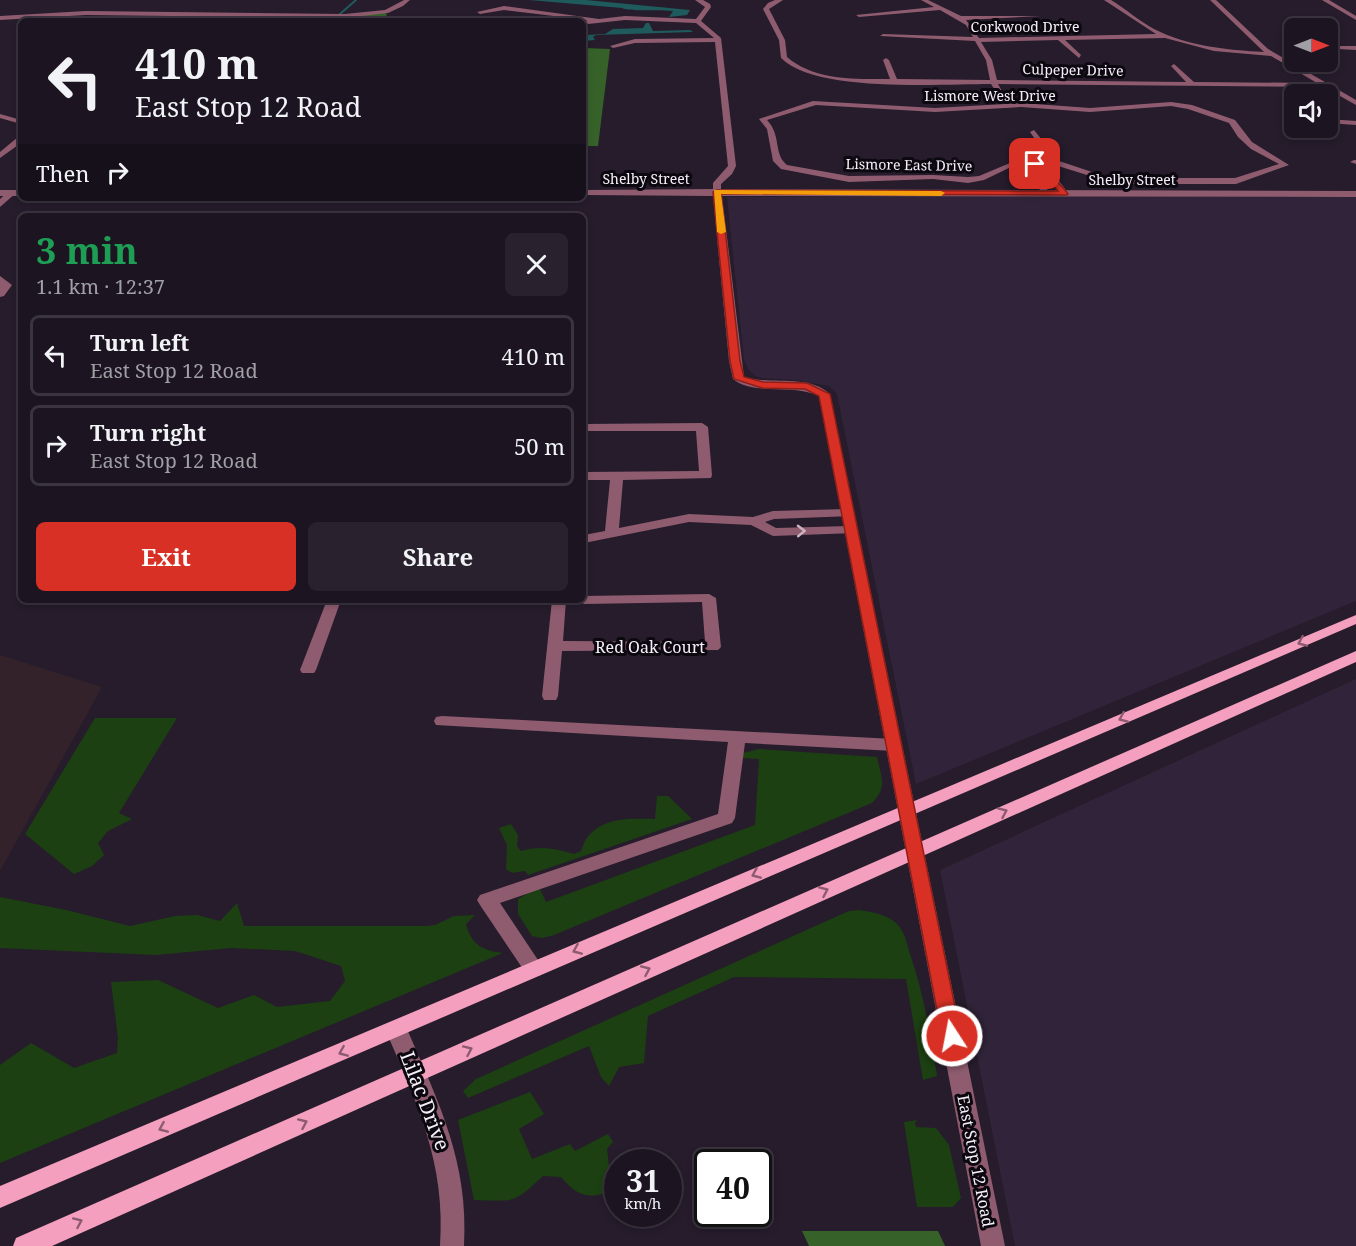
<!DOCTYPE html>
<html lang="en">
<head>
<meta charset="utf-8">
<style>
	:root { --surface:#1c1521; --page:#29222e; --text:#f1f3f6; --muted:#a09fa5; --line:#3a343f; --accent:#d93025 }
	body { margin:0; font-family:"Noto Serif",serif; background:var(--page); color:var(--text); height:100vh; display:flex; flex-direction:column; font-size:22px; white-space:nowrap }
	* { box-sizing:border-box; margin:0 }
	p { font-size:20px; color:var(--muted) }
	.icon { flex:none; width:33px; height:33px; fill:none; stroke:currentColor; stroke-width:2; stroke-linecap:round; stroke-linejoin:round }
	.map { position:relative; flex:1; overflow:hidden }
	.drawer { position:absolute; left:18px; top:213px; width:568px; height:390px; display:flex; flex-direction:column; background:var(--surface); border-radius:9px; box-shadow:0 3px 9px #0003,0 0 0 2px var(--line) }
	.drawer>* { flex:none }
	.guide { position:absolute; left:18px; top:18px; width:568px; height:183px; border-radius:9px; box-shadow:0 3px 9px #0003,0 0 0 2px var(--line); background:#1c1521; color:var(--text); overflow:hidden }
	.needle { width:39px; rotate:90deg }
	.buttons { position:absolute; left:1284px; top:18px; display:grid; gap:12px }
	.buttons a { display:grid; place-items:center; width:54px; height:54px; border-radius:9px; background:var(--surface); box-shadow:0 3px 9px #0003,0 0 0 2px var(--line); font-size:30px }
	.speed { position:absolute; left:604px; top:1149px; display:flex; gap:12px; font-size:30px; font-weight:700; text-align:center }
	.speed>* { display:grid; place-content:center; width:78px; height:78px; border-radius:50%; background:var(--surface); box-shadow:0 3px 9px #0003,0 0 0 2px var(--line); line-height:1 }
	.speed small { font-size:15px; font-weight:400 }
	.speed .limit { border:3px solid #111; border-radius:9px; background:#fff; color:#111 }
	.pin { position:absolute; display:grid; place-items:center; width:51px; height:51px; color:#fff; margin:-26px; border-radius:12px; box-shadow:0 3px 9px #0006 }
	.me { position:absolute; width:66px; margin:-33px; rotate:349deg; stroke-linejoin:round; filter:drop-shadow(0 0 4px #0008) }
	.turn { display:flex; align-items:center; gap:21px; height:126px; padding:0 18px; font-size:27px }
	.turn .icon { width:78px; height:78px; stroke-width:2.5 }
	.turn b { display:block; font-size:42px; line-height:51px }
	.then { display:flex; align-items:center; height:57px; padding:0 18px; background:#0003; gap:12px; font-size:22px }
	.round { display:grid; place-items:center; flex:none; width:63px; height:63px; border-radius:9px; background:var(--page) }
	.headline { display:flex; align-items:center; justify-content:space-between; height:102px; padding:0 18px }
	h1 { font-size:36px; font-weight:700; line-height:45px; color:#1e9e55 }
	.cta { display:flex; gap:12px; margin-top:auto; padding:12px 18px }
	.cta a { flex:1; height:69px; border-radius:9px; background:var(--accent); color:#fff; font-size:24px; font-weight:700; line-height:69px; text-align:center }
	.cta a+a { background:var(--page); color:var(--text) }
	ul { padding:0; list-style:none }
	li { display:flex; align-items:center; gap:18px; height:81px; margin:0 12px 9px; padding:0 6px; border:3px solid var(--line); border-radius:9px }
	li div { flex:1 }
	li b { display:block; font-size:22px }
	li em { font-style:normal }
	.map>svg:first-child { display:block }
</style>
</head>
<body>
<div class="map">
<svg width="1356" height="1246" viewBox="0 0 1356 1246">
	<rect width="100%" height="100%" fill="#261c2c"/>
	<!-- built -->
	<g fill="#31243a">
		<path d="M 727,197 L 1356,197 L 1356,601 L 916,784 L 837,394 L 829,386 L 794,380 L 762,378 L 755,376 L 749,370 L 744,360 Z"/>
		<path d="M 1356,679 L 1356,1246 L 1015,1246 L 940,870 Z"/>
	</g>
	<!-- medical -->
	<path fill="#33222a" d="M 0,655 L 102,687 L 0,871 Z"/>
	<!-- green -->
	<g fill="#1c4012">
		<path d="M 95,718 L 177,718 L 119,813 L 132,819 L 108,831 L 98,843 L 104,855 L 92,866 L 74,874 L 25,834 Z"/>
		<path d="M 759,749 L 877,757 C 881,777 888,787 872,803 L 554,935 L 542,938 L 532,936 L 518,914 L 518,899 L 539,887 L 546,902 L 755,825 L 759,759 L 742,758 L 743,753 Z"/>
		<path d="M 657,796 L 668,796 L 692,819 L 528,875 L 525,871 L 512,873 L 506,869 L 507,845 L 499,828 L 511,824 L 518,835 L 517,846 L 521,851 C 540,845 556,849 574,854 L 581,851 C 583,847 584,841 587,838 C 604,816 631,819 655,819 Z"/>
		<path d="M 0,897 L 66,910 L 130,926 L 175,916 L 197,915 L 220,921 L 237,903 L 244,926 L 427,926 L 435,925 L 454,916 L 475,915 L 466,924 C 471,945 484,951 503,953 L 0,1163 L 0,1065 L 31,1043 L 74,1068 L 117,1053 L 118,1038 L 111,982 L 158,980 L 218,1008 L 254,995 L 277,1007 L 330,1001 L 345,981 L 341,966 L 295,951 L 232,948 L 155,955 L 0,948 Z"/>
		<path d="M 859,910 C 872,912 887,914 897,924 C 905,932 907,944 910,954 C 924,994 930,1034 937,1076 L 923,1080 L 906,979 L 734,977 L 648,1016 L 644,1063 L 619,1067 L 609,1086 L 601,1077 L 589,1046 L 468,1098 L 463,1091 L 476,1079 L 831,919 L 849,911 Z"/>
		<path d="M 530,1092 L 544,1114 L 519,1129 L 532,1159 L 570,1144 L 575,1151 L 608,1134 L 613,1142 L 607,1149 L 613,1200 L 602,1194 C 583,1199 573,1191 561,1177 L 543,1176 C 513,1204 516,1201 474,1200 L 458,1120 Z"/>
		<path d="M 917,1120 L 915,1123 L 916,1127 L 936,1128 L 949,1145 L 961,1198 L 953,1207 L 917,1207 L 904,1122 Z"/>
	</g>
	<!-- forest -->
	<g fill="#36622a">
		<path d="M 385,12 L 387,15 L 380,21 L 275,21 L 278,19 L 265,16 L 337,17 Z"/>
		<path d="M 584,48 L 610,49 L 598,146 L 584,146 Z"/>
		<path d="M 802,1231 L 938,1231 L 945,1246 L 809,1246 Z"/>
	</g>
	<!-- water -->
	<g fill="#1f5a5d">
		<path d="M 529,0 L 586,0 L 690,10 L 687,15 L 669,17 L 673,11 C 659,9 630,12 622,8 Z"/>
		<path d="M 646,23 L 649,23 L 653,31 L 690,30 L 693,32 L 596,35 L 593,37 L 595,40 L 584,41 L 585,35 L 605,34 L 613,29 L 643,28 Z"/>
	</g>
	<g fill="none" stroke-linecap="round" stroke-linejoin="round">
		<!-- stream -->
		<path stroke="#1f5a5d" stroke-width="2" d="M 332,21 L 356,0"/>
		<!-- minor -->
		<g fill="#8f5c6f" fill-rule="evenodd">
			<path d="M 404,0 L 410,0 L 403,6 L 388,13 L 345,18 L 86,15 L 0,20 L 0,16 L 86,11 L 345,14 L 385,10 Z"/>
			<path d="M 695,0 L 703,0 L 710,4 L 711,7 L 701,21 L 721,38 L 736,166 L 732,174 L 721,184 L 721,192 L 717,195 L 713,192 L 713,183 L 728,166 L 715,42 L 635,43 L 613,48 L 610,46 L 635,39 L 714,38 L 696,23 L 625,20 L 588,24 L 585,22 L 587,20 L 504,10 L 480,14 L 477,12 L 504,6 L 599,19 L 625,16 L 696,19 L 705,7 Z"/>
			<path d="M 775,0 L 783,0 L 769,9 L 785,40 L 787,57 C 815,81 855,79 890,79 L 883,60 L 886,58 L 889,60 L 897,79 L 990,80 L 986,60 L 975,41 L 880,36 L 883,34 L 973,37 L 966,25 L 940,10 L 859,17 L 856,15 L 934,7 L 921,0 L 928,0 L 961,16 L 1041,16 L 966,20 L 979,38 L 1156,34 L 1104,0 L 1111,0 C 1126,9 1139,21 1154,29 C 1187,46 1227,50 1264,52 L 1210,0 L 1216,0 L 1268,49 L 1356,100 L 1356,105 L 1324,87 L 998,84 L 1005,97 L 1001,99 L 991,84 C 941,84 815,93 781,58 L 779,40 L 763,9 L 768,3 ZM 1165,38 L 1214,51 L 1271,56 L 1317,83 L 1194,82 L 1174,64 L 1171,66 L 1186,82 L 997,80 L 992,60 L 981,42 L 1058,40 L 1079,58 L 1081,55 L 1065,40 Z"/>
			<path d="M 1322,0 L 1329,0 L 1356,16 L 1356,20 Z"/>
			<path d="M 1340,46 L 1356,46 L 1356,50 L 1338,49 Z"/>
			<path d="M 813,101 L 935,108 L 1021,103 L 1090,108 L 1171,102 L 1192,105 L 1235,120 L 1252,142 L 1289,165 L 1236,184 L 1133,184 L 1103,180 L 1055,165 L 1011,167 L 984,180 L 968,183 L 933,179 L 849,182 L 781,169 L 773,161 L 767,129 L 759,119 ZM 816,105 L 935,112 L 1021,107 L 1090,112 L 1171,106 L 1188,109 L 1229,123 L 1238,137 L 1251,149 L 1279,164 L 1235,178 L 1133,178 L 1104,176 L 1059,161 L 1034,130 L 1030,132 L 1050,161 L 1010,163 L 979,176 L 968,177 L 933,175 L 849,176 L 787,165 C 773,154 782,136 767,120 Z"/>
			<path d="M 0,114 L 21,120 L 21,124 L 0,118 Z"/>
			<path d="M 1328,119 L 1356,121 L 1356,125 L 1328,123 Z"/>
			<path d="M 18,137 L 21,137 L 21,143 L 0,158 L 0,152 Z"/>
			<path d="M 1354,160 L 1356,160 L 1356,164 L 1350,162 Z"/>
			<path d="M 1039,171 C 1053,171 1061,183 1068,193 L 1067,195 L 1061,195 L 1051,182 L 1045,178 L 1048,193 L 1041,195 L 1036,175 Z"/>
			<path d="M 9,191 L 16,193 L 0,207 L 0,199 Z"/>
			<path d="M 0,276 L 12,285 L 4,296 L 0,297 Z"/>
			<path d="M 702,423 L 708,427 L 712,475 L 711,478 L 623,480 L 619,528 L 689,514 L 753,517 L 773,511 L 847,509 L 854,513 L 852,516 L 774,519 L 765,522 L 776,528 L 850,526 L 855,527 L 857,530 L 855,533 L 773,536 L 751,525 L 689,522 L 584,543 L 584,535 L 605,531 L 610,480 L 584,480 L 584,472 L 699,471 L 696,431 L 584,431 L 584,424 Z"/>
			<path d="M 709,594 L 716,598 L 721,647 L 718,650 L 562,651 L 558,696 L 556,700 L 544,700 L 542,696 L 552,600 L 566,600 L 563,641 L 705,642 L 702,602 L 584,604 L 577,600 L 584,600 L 584,596 Z"/>
			<path d="M 327,600 L 341,600 L 316,670 L 314,673 L 302,673 L 300,670 Z"/>
			<path d="M 442,716 L 894,739 L 900,741 L 902,745 L 900,749 L 894,751 L 745,743 L 735,818 L 732,823 L 500,903 L 544,969 L 541,975 L 534,977 L 527,975 L 480,905 L 477,900 L 480,895 L 718,814 L 728,742 L 436,725 L 434,721 L 436,717 Z"/>
			<path d="M 396,1020 L 403,1023 L 407,1029 C 439,1103 469,1163 464,1246 L 440,1246 C 446,1163 417,1103 385,1029 L 389,1023 Z"/>
		</g>
		<!-- tertiary -->
		<g fill="#8f5c6f" fill-rule="evenodd">
			<path d="M 717,189 L 1356,191 L 1356,197 L 722,196 L 744,377 C 770,385 809,374 830,394 L 1005,1246 L 981,1246 L 819,396 C 793,383 753,396 733,379 L 729,361 L 713,196 L 584,195 L 584,190 Z"/>
			<rect x="0" y="190" width="21" height="6"/>
		</g>
		<!-- primary -->
		<g fill="#f59fbe" fill-rule="evenodd">
			<path d="M 1356,615 L 1356,624 L 0,1208 L 0,1186 Z"/>
			<path d="M 1356,651 L 1356,662 L 52,1246 L 13,1246 L 16,1238 Z"/>
		</g>
	</g>
	<!-- one-way arrows -->
	<defs><path id="oneway-chevron" d="M-2-3.5L2.5 0L-2 3.5" fill="none" stroke-width="1.6" stroke-linecap="round" stroke-linejoin="round" transform="scale(1.5)"/></defs>
	<use stroke="#cdb4c2" href="#oneway-chevron" transform="translate(801 531) rotate(-1)"/>
	<g stroke="#8c5b6f">
		<use href="#oneway-chevron" transform="translate(1302 642) rotate(157)"/>
		<use href="#oneway-chevron" transform="translate(1123 718) rotate(157)"/>
		<use href="#oneway-chevron" transform="translate(1003 812) rotate(-24)"/>
		<use href="#oneway-chevron" transform="translate(756 874) rotate(157)"/>
		<use href="#oneway-chevron" transform="translate(824 891) rotate(-24)"/>
		<use href="#oneway-chevron" transform="translate(577 950) rotate(157)"/>
		<use href="#oneway-chevron" transform="translate(646 970) rotate(-24)"/>
		<use href="#oneway-chevron" transform="translate(468 1050) rotate(-24)"/>
		<use href="#oneway-chevron" transform="translate(343 1052) rotate(157)"/>
		<use href="#oneway-chevron" transform="translate(303 1123) rotate(-24)"/>
		<use href="#oneway-chevron" transform="translate(163 1128) rotate(157)"/>
		<use href="#oneway-chevron" transform="translate(78 1222) rotate(-24)"/>
	</g>
	<!-- route -->
	<path fill="#d93025" stroke="#8d1f18" stroke-width="1.5" d="M 1032,162 L 1038,162 C 1047,174 1059,181 1068,194 L 1067,195 L 721,194 L 740,361 L 744,377 L 763,382 L 807,383 L 830,394 L 961,1036 L 959,1042 L 952,1044 L 945,1042 L 942,1036 L 819,396 L 805,389 L 762,388 L 734,379 L 730,361 L 713,192 L 717,190 L 1058,191 C 1051,180 1035,174 1032,162 Z"/>
	<!-- slow -->
	<path fill="#f59e0b" d="M 714,190 L 941,191 L 945,193 L 941,196 L 721,194 L 726,232 L 721,234 L 717,232 Z"/>
	<g text-anchor="middle" stroke-width="6" stroke-linejoin="round" paint-order="stroke">
		<!-- far-street labels -->
		<g font-size="14" fill="#f6effa" stroke="#0c080f">
			<text x="1025" y="32">Corkwood Drive</text>
			<text transform="translate(1073 70) rotate(1)" y="5">Culpeper Drive</text>
			<text x="990" y="101">Lismore West Drive</text>
			<text transform="translate(909 165) rotate(1)" y="5">Lismore East Drive</text>
			<text x="646" y="184">Shelby Street</text>
			<text x="1132" y="185">Shelby Street</text>
		</g>
		<!-- street labels -->
		<g font-size="16" fill="#f6effa" stroke="#0c080f">
			<text x="650" y="653">Red Oak Court</text>
			<text transform="translate(976 1161) rotate(79)" y="6">East Stop 12 Road</text>
		</g>
		<!-- near-street labels -->
		<g font-size="20" fill="#f6effa" stroke="#0c080f">
			<text transform="translate(425 1101) rotate(69)" y="7">Lilac Drive</text>
		</g>
	</g>
</svg>
<div class="buttons">
<a><svg class="needle" viewBox="-14 -14 28 28"><path d="M0-13l5 13h-10z" fill="#e53935"/><path d="M0 13l5-13h-10z" fill="#a09fa5"/></svg></a>
<a><svg class="icon" aria-label="sound" viewBox="0 0 24 24"><path d="M4 9h4l5-4v14l-5-4H4zM17 9q2 3 0 6"/></svg></a>
</div>
<div class="speed"><div>31<small>km/h</small></div><div class="limit">40</div></div>
<div class="pin" style="left:1035px;top:164px;background:#d93025"><svg class="icon" aria-label="arrive" viewBox="0 0 24 24"><path d="M6 21V4h12l-3 4 3 4H6"/></svg></div>
<svg class="me" style="left:952px;top:1036px" viewBox="-20 -20 40 40"><circle r="17" fill="#d93025" stroke="#fff" stroke-width="3"/><path d="M0-11L8 9 0 5-8 9z" fill="#fff"/></svg>
<div class="guide">
<div class="turn"><svg class="icon" aria-label="left" viewBox="0 0 24 24"><path d="M17 20v-9H6M10 6l-5 5 5 5"/></svg><div><b>410 m</b>East Stop 12 Road</div></div>
<div class="then">Then<svg class="icon" aria-label="right" viewBox="0 0 24 24"><path d="M7 20v-9h11M14 6l5 5-5 5"/></svg></div>
</div>
<section class="drawer">
<div class="headline"><div><h1>3 min</h1><p>1.1 km · 12:37</p></div><a class="round"><svg class="icon" aria-label="close" viewBox="0 0 24 24"><path d="M6 6l12 12M18 6L6 18"/></svg></a></div>
<ul>
<li><svg class="icon" aria-label="left" viewBox="0 0 24 24"><path d="M17 20v-9H6M10 6l-5 5 5 5"/></svg><div><b>Turn left</b><p>East Stop 12 Road</p></div><em>410 m</em></li>
<li><svg class="icon" aria-label="right" viewBox="0 0 24 24"><path d="M7 20v-9h11M14 6l5 5-5 5"/></svg><div><b>Turn right</b><p>East Stop 12 Road</p></div><em>50 m</em></li>
</ul>
<div class="cta"><a>Exit</a><a>Share</a></div>
</section>
</div>
</body>
</html>
